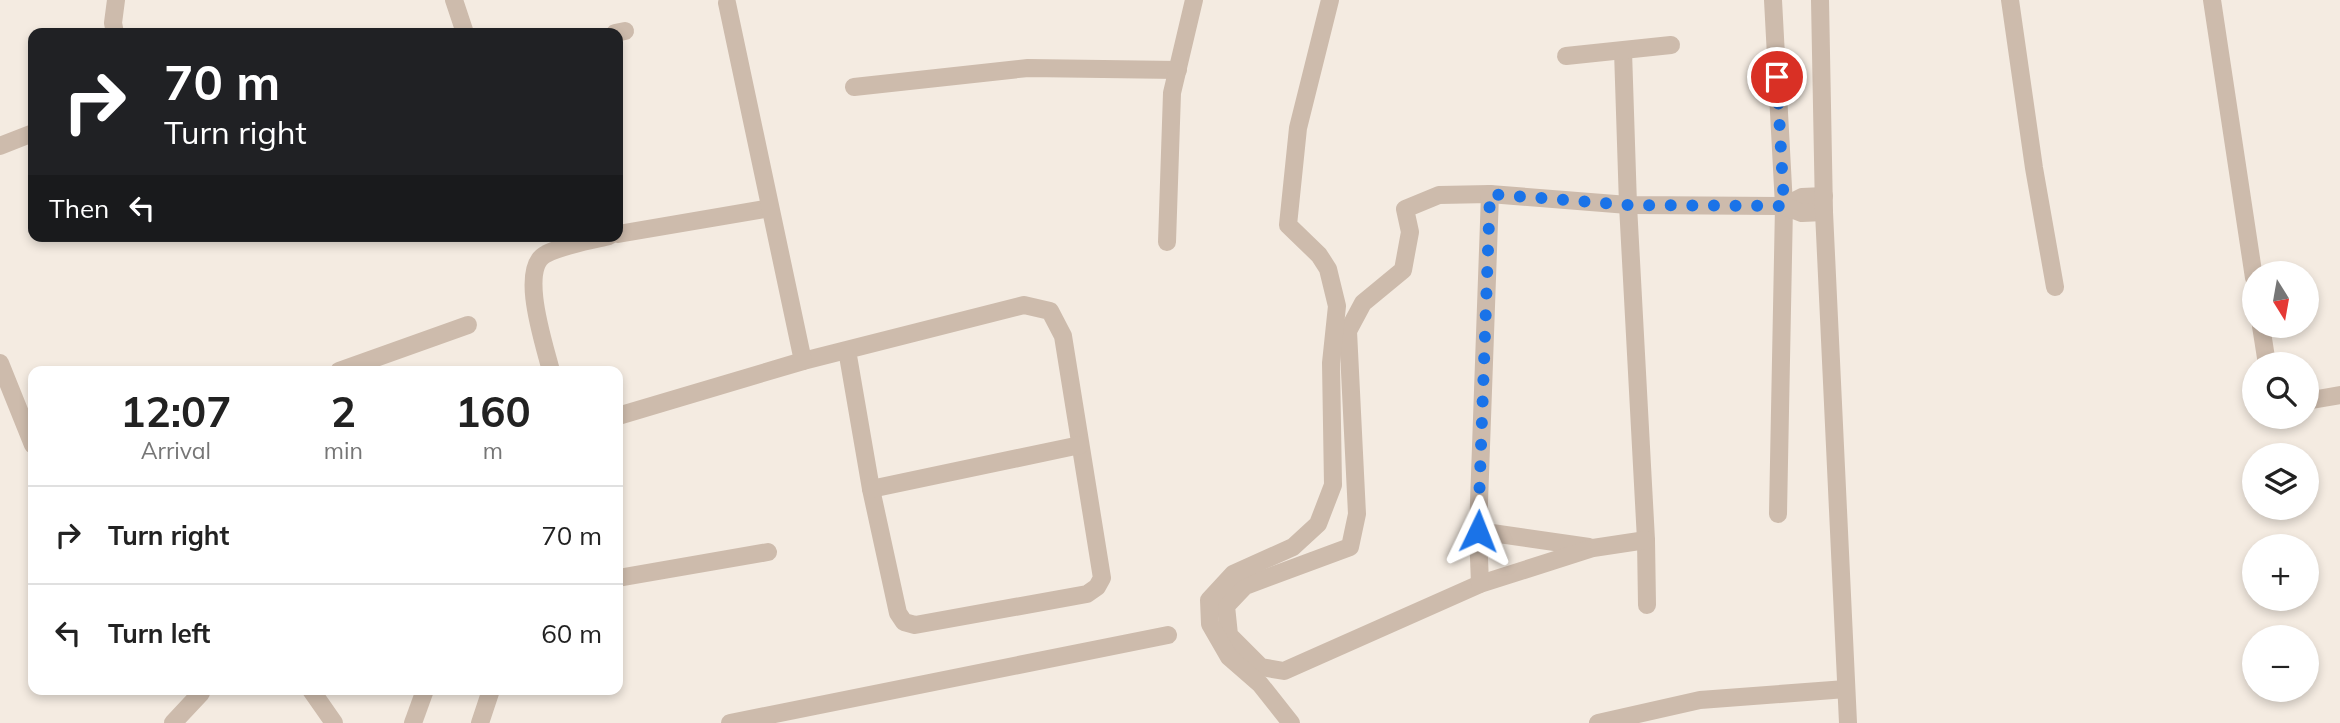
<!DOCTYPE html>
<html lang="en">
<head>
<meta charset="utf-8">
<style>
	:root { --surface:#fff; --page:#f2f2f2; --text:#222; --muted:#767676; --line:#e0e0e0 }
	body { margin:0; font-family:Mulish,sans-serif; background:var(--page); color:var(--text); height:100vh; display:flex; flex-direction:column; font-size:26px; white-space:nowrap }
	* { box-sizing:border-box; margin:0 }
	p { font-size:23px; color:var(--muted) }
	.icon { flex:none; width:38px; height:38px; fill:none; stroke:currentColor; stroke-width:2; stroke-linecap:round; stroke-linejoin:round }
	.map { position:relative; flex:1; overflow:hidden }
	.panel { position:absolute; left:28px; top:366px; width:595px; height:329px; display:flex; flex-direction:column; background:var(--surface); border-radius:14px; box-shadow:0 4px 10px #0003 }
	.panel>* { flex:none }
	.hud { position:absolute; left:28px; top:28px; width:595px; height:214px; border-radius:14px; box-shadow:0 4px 10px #0003; background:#202124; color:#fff; overflow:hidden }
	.needle { width:46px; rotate:169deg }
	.fabs { position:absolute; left:2242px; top:261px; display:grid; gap:14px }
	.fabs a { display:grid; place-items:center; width:77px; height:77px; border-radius:50%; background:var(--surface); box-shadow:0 4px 10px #0003; font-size:35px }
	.pin { position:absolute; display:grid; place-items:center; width:60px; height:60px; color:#fff; margin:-30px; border:4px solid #fff; border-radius:50%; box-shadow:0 2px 7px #0007 }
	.me { position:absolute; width:77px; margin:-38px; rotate:2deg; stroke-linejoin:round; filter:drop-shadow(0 0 5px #0008) }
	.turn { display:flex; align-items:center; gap:24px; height:147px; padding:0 21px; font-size:32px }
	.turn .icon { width:91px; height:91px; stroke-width:2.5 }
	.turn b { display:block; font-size:49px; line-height:60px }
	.then { display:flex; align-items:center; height:66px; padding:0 21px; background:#0003; gap:14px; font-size:26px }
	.eta { display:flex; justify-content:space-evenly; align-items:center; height:119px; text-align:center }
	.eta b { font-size:42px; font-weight:700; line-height:49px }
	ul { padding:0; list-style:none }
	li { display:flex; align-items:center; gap:21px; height:98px; padding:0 21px; border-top:2px solid var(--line) }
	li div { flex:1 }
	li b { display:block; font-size:26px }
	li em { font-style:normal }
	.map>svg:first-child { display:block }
</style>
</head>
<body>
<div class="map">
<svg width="2340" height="723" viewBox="0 0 2340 723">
	<rect width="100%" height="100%" fill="#f4ebe1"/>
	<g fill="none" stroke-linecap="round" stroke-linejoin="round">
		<!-- minor -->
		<g stroke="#cdbbac" stroke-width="18">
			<path d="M 454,0 L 465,33"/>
			<path d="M 1773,0 L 1784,206 L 1778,514"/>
			<path d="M 2010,0 L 2034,168 L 2055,287"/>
			<path d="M 2212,0 L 2254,278"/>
			<path d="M 115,33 L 113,23 L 116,0"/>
			<path d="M 615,33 L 625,31"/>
			<path d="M 1623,51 L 1628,205 L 1646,540 L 1647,605"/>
			<path d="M 1566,56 L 1671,45"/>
			<path d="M 854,87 L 1028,68 L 1178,70"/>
			<path d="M 0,146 L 33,133"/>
			<path d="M 1784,206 L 1802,197 L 1824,196"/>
			<path d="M 618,234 L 770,208"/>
			<path d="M 1167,242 L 1172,93 L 1194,0"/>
			<path d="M 2261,326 L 2267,364"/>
			<path d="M 803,361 L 1024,305 L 1050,311 L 1063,336 L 1102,578 L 1097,587 L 1087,594 L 915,625 L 904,622 L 898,613 L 871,489 L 847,350"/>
			<path d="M 0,363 L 33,445"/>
			<path d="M 339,371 L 468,325"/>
			<path d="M 551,371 C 545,346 518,268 546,254 C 563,245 590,241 609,236"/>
			<path d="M 2306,401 L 2340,395"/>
			<path d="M 618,416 L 803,361 L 727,3"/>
			<path d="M 871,489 L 1080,445"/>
			<path d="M 1478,531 L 1589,547"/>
			<path d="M 1646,540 L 1593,548 L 1480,584 L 1284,671 L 1261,667 L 1229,635 L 1226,606 L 1245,586 L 1350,547 L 1357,514 L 1348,331 L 1363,303 L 1403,270 L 1410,232 L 1405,209 L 1439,195 L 1490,194 L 1628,205 L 1784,206 L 1802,213 L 1824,212"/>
			<path d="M 618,578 L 768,552"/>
			<path d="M 1480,584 L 1478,531 L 1490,194"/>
			<path d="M 311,690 L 334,723"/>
			<path d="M 173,723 L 201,693 L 201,690"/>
			<path d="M 413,723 L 425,690"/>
			<path d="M 480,723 L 491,690"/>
			<path d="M 730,723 L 1168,635"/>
			<path d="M 1291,723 L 1260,684 L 1229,657 L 1210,624 L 1209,600 L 1233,574 L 1293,547 L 1318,524 L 1333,485 L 1331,363 L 1337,306 L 1328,269 L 1319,255 L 1288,225 L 1298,128 L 1330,0"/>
			<path d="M 1598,723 L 1700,700 L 1846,689"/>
		</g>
		<!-- tertiary -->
		<path stroke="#cdbbac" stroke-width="18" d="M 1820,0 L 1824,212 L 1848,723"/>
	</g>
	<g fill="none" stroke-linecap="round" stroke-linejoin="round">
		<!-- route -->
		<path stroke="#1a73e8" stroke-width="12" stroke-dasharray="0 21.6" d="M 1478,531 L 1490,194 L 1628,205 L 1784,206 L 1777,77"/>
	</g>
</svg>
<div class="fabs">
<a><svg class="needle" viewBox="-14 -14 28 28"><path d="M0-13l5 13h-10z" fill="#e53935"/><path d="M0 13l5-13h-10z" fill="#767676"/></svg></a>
<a><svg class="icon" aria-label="search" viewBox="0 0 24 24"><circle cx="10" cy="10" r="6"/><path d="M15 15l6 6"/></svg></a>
<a><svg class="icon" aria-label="layers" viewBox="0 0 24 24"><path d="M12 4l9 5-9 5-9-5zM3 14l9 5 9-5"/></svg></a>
<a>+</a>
<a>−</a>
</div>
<div class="pin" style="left:1777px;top:77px;background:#d93025"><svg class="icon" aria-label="arrive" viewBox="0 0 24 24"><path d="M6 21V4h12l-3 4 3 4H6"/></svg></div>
<svg class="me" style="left:1478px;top:531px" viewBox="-20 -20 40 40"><path d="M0-17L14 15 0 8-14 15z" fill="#1a73e8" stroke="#fff" stroke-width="4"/></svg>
<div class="hud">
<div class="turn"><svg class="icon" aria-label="right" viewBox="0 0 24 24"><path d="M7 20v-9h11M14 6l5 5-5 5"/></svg><div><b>70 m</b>Turn right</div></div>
<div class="then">Then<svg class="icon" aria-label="left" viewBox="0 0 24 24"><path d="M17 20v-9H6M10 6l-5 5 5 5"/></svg></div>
</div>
<section class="panel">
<div class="eta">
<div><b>12:07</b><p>Arrival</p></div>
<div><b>2</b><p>min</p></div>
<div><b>160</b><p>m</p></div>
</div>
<ul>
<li><svg class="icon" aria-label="right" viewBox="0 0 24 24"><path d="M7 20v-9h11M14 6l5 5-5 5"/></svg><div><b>Turn right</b></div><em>70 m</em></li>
<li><svg class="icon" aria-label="left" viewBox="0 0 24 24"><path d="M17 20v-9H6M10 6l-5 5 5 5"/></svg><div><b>Turn left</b></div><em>60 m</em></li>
</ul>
</section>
</div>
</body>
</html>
